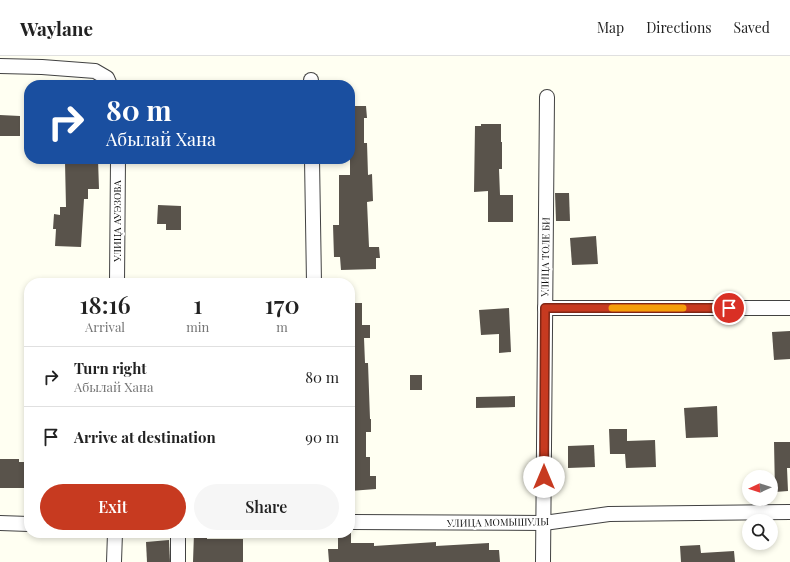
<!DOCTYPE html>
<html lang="en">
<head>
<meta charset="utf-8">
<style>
	:root { --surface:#fff; --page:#f6f6f6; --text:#222; --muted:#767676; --line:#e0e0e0; --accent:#c73a20 }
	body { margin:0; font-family:"Playfair Display",serif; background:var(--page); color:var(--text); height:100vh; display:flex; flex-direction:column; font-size:15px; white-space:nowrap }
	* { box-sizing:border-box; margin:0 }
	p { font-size:13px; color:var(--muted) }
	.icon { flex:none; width:22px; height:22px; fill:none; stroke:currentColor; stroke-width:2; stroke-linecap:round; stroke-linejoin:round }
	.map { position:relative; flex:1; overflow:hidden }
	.side { position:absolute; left:24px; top:222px; width:331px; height:260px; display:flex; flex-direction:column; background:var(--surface); border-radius:16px; box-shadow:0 2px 6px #0003 }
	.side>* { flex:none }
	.top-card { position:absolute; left:24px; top:24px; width:331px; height:84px; border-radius:16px; box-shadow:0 2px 6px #0003; background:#1a4fa0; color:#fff; overflow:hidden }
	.needle { width:26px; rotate:266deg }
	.tools { position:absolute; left:742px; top:414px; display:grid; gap:8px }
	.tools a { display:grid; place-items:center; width:36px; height:36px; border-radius:50%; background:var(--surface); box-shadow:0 2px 6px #0003; font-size:20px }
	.pin { position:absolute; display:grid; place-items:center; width:34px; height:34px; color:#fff; margin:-17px; border:2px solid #fff; border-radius:50%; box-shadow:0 1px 4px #0007 }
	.me { position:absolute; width:44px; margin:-22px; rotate:0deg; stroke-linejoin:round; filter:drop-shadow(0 0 3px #0008) }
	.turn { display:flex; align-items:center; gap:14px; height:84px; padding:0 16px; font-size:18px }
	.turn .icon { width:52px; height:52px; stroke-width:2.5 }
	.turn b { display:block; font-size:28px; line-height:34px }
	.eta { display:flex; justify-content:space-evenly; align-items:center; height:68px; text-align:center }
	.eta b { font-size:24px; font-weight:600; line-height:28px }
	.primary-button { display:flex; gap:8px; margin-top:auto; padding:8px 16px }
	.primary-button a { flex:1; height:46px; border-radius:24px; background:var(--accent); color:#fff; font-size:16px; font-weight:600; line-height:46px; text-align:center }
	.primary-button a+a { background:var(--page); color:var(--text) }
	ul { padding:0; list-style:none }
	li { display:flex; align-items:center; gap:12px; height:60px; padding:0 16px; border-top:1px solid var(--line) }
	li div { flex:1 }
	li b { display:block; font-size:15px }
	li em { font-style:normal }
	header { display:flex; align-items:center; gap:24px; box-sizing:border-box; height:56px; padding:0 20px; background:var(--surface); border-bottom:1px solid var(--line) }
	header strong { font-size:19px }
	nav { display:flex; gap:22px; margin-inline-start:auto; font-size:14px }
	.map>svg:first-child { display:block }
</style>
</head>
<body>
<header>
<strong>Waylane</strong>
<nav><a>Map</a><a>Directions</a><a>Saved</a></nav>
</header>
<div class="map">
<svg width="790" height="506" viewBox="0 0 790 506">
	<rect width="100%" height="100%" fill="#fffff2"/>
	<!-- building -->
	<g fill="#59534b">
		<path d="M 350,50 L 366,50 L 367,62 L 364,62 L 364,87 L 367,87 L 368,119 L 372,118 L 373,145 L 367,146 L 369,191 L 379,191 L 380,202 L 376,202 L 376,213 L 341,214 L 340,201 L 334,201 L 333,169 L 339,169 L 339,119 L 350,119 Z"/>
		<path d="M 0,59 L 20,60 L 20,80 L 0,80 Z"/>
		<path d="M 481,68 L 501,68 L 501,86 L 502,86 L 502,113 L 499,113 L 500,139 L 513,139 L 513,166 L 488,166 L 488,135 L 474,136 L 475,70 L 481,70 Z"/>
		<path d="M 76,103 L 98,103 L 99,133 L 88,133 L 88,143 L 84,143 L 81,191 L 55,190 L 56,173 L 53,173 L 54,158 L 60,159 L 60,151 L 66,151 L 65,106 L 76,106 Z"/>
		<path d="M 555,137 L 569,137 L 570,165 L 556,165 Z"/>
		<path d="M 158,149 L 181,150 L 181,174 L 166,174 L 166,168 L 157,168 Z"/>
		<path d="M 596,180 L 598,208 L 572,209 L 570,182 Z"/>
		<path d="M 350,247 L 362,247 L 362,269 L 370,269 L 370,282 L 364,282 L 365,307 L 368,307 L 370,363 L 371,363 L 371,376 L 366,376 L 366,401 L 370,401 L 370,420 L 376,420 L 376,433 L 350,435 L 350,363 L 353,363 L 351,320 L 350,320 Z"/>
		<path d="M 509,252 L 511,296 L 499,297 L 499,278 L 481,279 L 479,254 Z"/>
		<path d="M 790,275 L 790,303 L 774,304 L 772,276 Z"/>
		<rect x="410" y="319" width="12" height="15"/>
		<path d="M 515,340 L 515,351 L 476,352 L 476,341 Z"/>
		<path d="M 717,350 L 718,381 L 686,382 L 684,352 Z"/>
		<path d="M 609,373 L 627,373 L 627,385 L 655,384 L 656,411 L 626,412 L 625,398 L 610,398 Z"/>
		<path d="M 774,386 L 790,386 L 790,412 L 787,412 L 788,435 L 775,436 Z"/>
		<path d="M 594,389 L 595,411 L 568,412 L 568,390 Z"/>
		<path d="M 0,403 L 19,403 L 19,406 L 29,406 L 29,432 L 0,432 Z"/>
		<path d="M 194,477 L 207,477 L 207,483 L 243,483 L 243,506 L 193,506 Z"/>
		<path d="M 338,477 L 351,477 L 351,487 L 374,487 L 374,490 L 436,486 L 436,490 L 489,487 L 489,494 L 499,494 L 500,506 L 329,506 L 328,493 L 338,493 Z"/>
		<path d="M 169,484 L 170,506 L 147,506 L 146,486 Z"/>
		<path d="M 700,489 L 701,497 L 734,495 L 735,506 L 681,506 L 680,490 Z"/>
	</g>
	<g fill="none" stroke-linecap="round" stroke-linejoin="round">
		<defs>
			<g id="street">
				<path d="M 0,10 L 42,11 L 95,15 L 107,22 L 110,29"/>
				<path d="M 311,24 L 311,29"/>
				<path d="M 312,103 L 314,227"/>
				<path d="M 117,227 L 118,103"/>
				<path d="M 545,252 L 790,252"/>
				<path d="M 350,466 L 544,467 L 609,458 L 790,456"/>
				<path d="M 0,467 L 29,468"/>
				<path d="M 178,477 L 178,506"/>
				<path d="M 114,506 L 115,477"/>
				<path d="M 543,506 L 547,41"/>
			</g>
		</defs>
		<!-- street casing -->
		<use href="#street" stroke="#424242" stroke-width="16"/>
		<!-- street -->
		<use href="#street" stroke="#fff" stroke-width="14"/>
	</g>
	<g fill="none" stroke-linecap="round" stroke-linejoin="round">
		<defs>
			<path id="route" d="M 544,421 L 545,252 L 729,252"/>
		</defs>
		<!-- route casing -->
		<use href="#route" stroke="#812615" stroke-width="10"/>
		<!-- route -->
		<use href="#route" stroke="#c73a20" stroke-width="7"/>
		<!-- slow -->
		<path stroke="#f59e0b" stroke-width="7" d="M 612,252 L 683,252"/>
	</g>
	<g text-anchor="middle" stroke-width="4" stroke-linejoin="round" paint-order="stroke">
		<!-- street labels -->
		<g font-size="10" fill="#0f0f0f" stroke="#fff">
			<text transform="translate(117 165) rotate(-90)" y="4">УЛИЦА АУЭЗОВА</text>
			<text transform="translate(545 201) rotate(-89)" y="4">УЛИЦА ТОЛЕ БИ</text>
			<text transform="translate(498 466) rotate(-1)" y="4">УЛИЦА МОМЫШУЛЫ</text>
		</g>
	</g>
</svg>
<div class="tools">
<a><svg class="needle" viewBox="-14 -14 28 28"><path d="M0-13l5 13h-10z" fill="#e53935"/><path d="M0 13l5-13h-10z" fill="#767676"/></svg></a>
<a><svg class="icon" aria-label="search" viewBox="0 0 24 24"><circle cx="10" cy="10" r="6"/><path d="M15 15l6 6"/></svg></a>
</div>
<div class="pin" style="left:729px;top:252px;background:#d93025"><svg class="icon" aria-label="arrive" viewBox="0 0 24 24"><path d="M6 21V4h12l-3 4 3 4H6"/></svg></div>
<svg class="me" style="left:544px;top:421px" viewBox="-20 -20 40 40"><circle r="19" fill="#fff"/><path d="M0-13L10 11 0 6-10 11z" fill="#c73a20"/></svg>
<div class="top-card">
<div class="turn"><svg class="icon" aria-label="right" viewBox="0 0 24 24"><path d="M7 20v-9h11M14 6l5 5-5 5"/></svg><div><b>80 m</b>Абылай Хана</div></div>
</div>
<section class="side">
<div class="eta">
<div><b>18:16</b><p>Arrival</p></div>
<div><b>1</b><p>min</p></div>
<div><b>170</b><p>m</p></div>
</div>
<ul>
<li><svg class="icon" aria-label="right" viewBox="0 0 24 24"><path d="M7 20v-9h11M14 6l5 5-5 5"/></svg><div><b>Turn right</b><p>Абылай Хана</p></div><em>80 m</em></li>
<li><svg class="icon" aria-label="arrive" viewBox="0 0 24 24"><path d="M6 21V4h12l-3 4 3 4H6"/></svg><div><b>Arrive at destination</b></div><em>90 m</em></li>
</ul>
<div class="primary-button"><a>Exit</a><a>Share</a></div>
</section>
</div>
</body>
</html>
